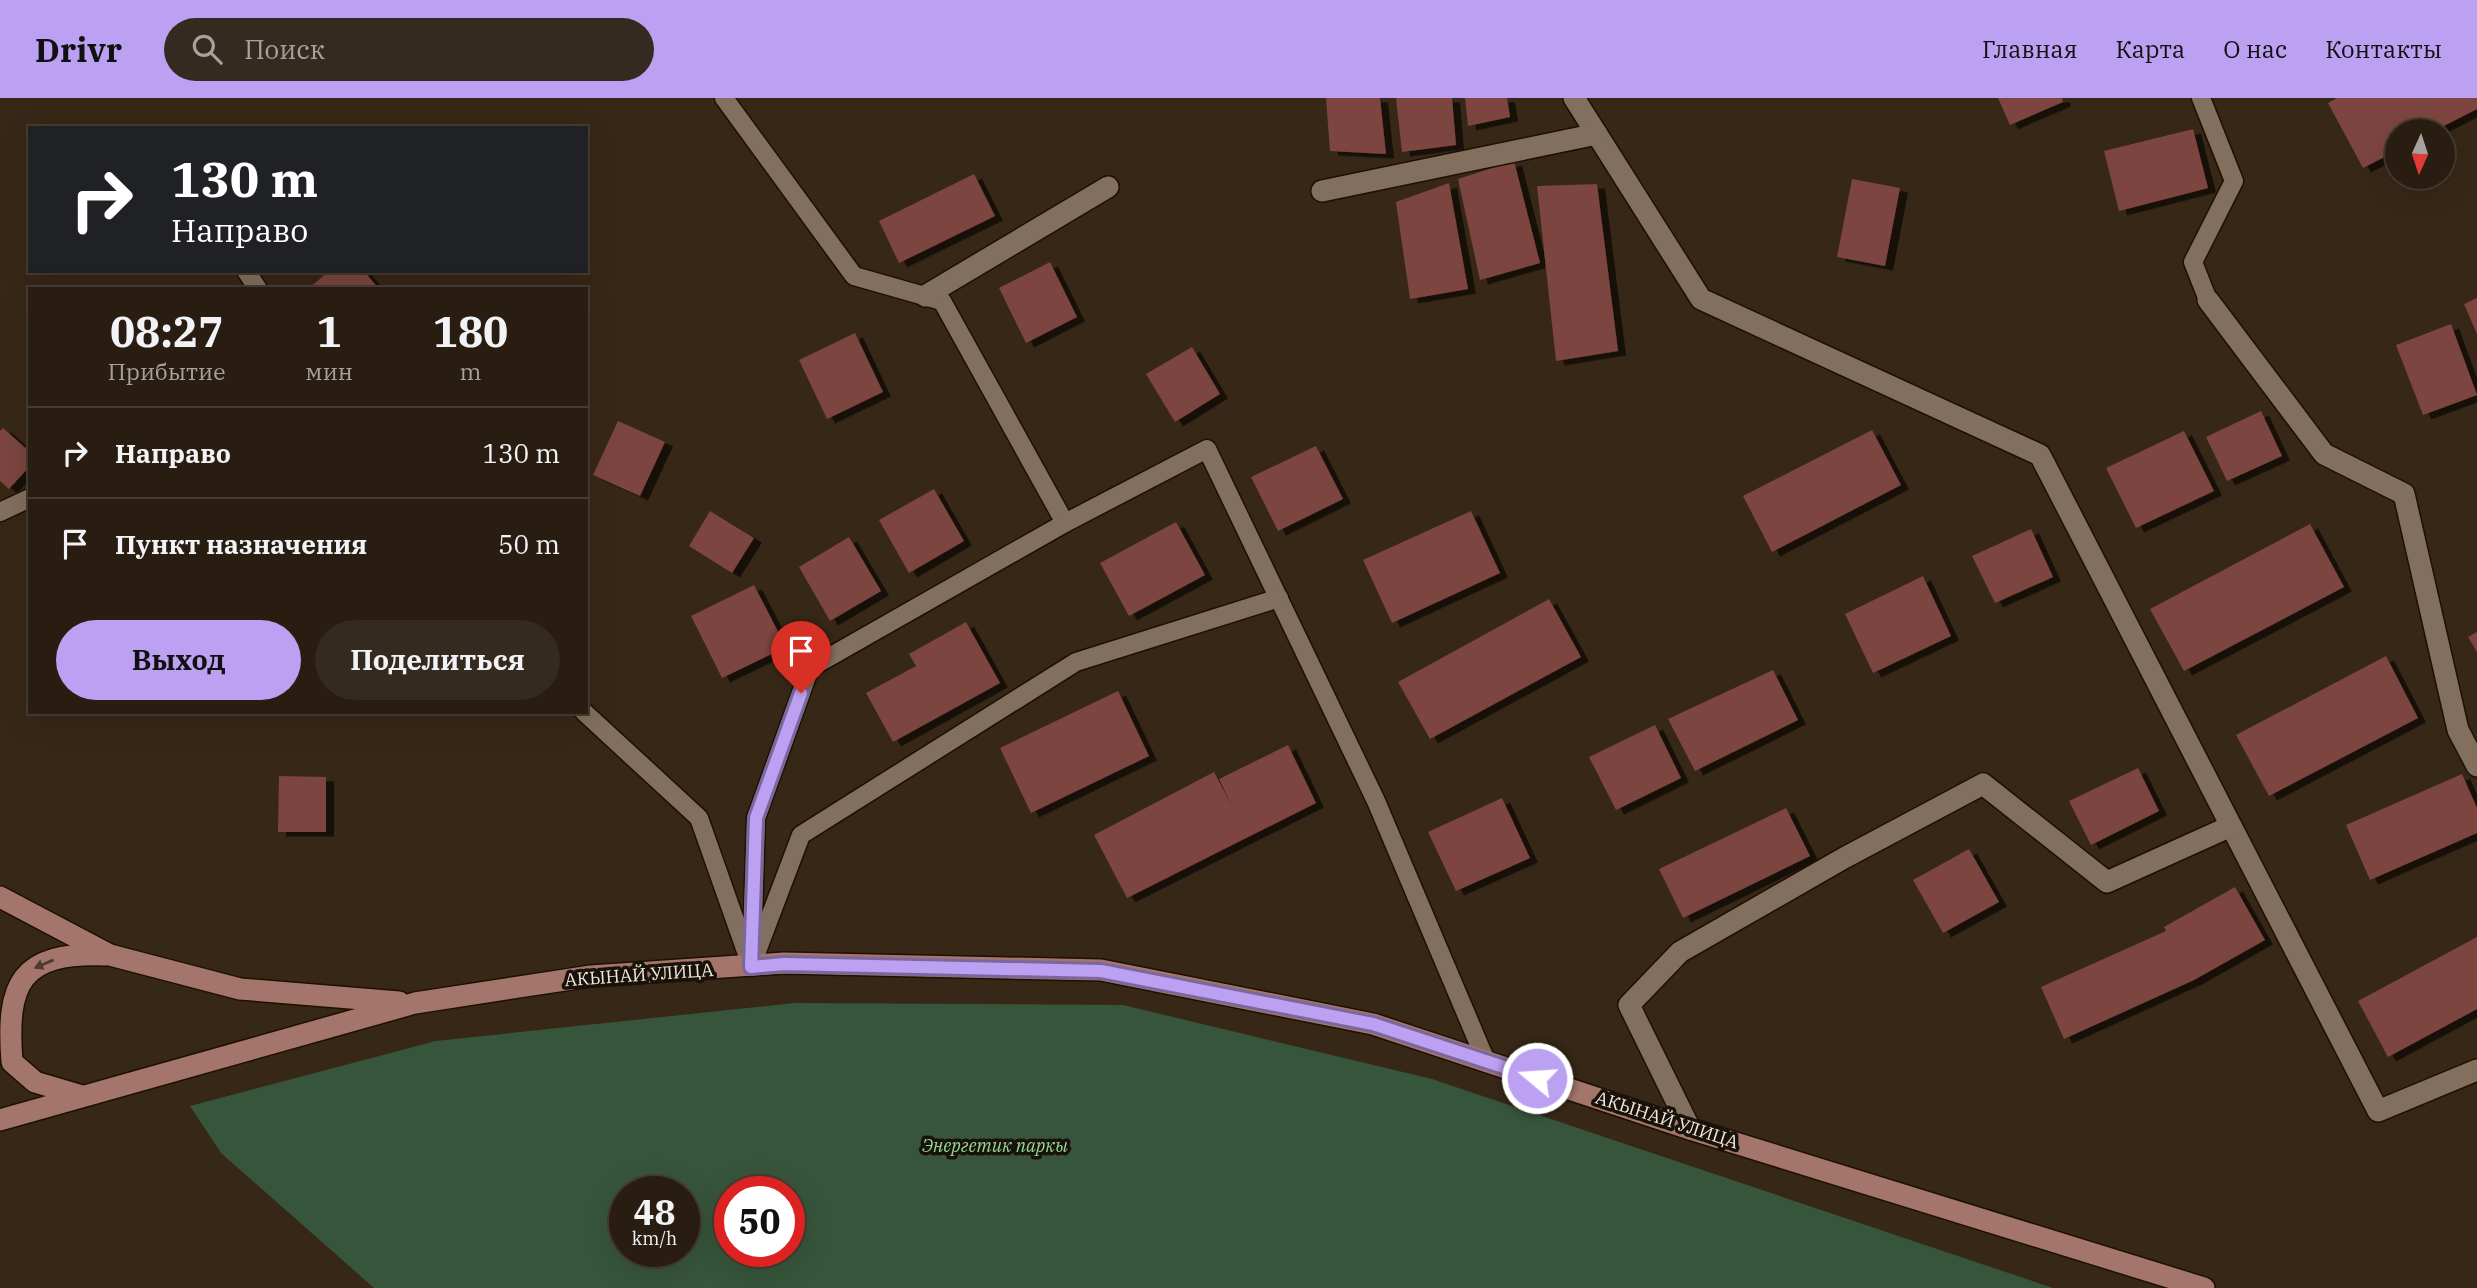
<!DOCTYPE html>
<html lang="ru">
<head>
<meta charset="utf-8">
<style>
	:root { --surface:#291d11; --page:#352a1f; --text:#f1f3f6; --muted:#a5a29f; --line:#453b31; --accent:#bca0f2 }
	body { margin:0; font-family:"IBM Plex Serif",serif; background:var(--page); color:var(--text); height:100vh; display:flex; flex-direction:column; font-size:26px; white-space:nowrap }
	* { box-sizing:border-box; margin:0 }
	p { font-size:23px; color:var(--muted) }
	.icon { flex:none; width:38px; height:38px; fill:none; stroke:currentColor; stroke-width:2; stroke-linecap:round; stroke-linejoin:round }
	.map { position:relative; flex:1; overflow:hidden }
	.sheet { position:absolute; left:28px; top:189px; width:560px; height:427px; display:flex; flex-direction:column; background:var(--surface); border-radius:0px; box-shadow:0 7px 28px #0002,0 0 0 2px var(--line) }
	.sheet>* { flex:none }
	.top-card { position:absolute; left:28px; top:28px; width:560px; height:147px; border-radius:0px; box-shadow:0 7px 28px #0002,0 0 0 2px var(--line); background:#202124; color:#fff; overflow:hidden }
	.needle { width:46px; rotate:183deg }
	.tools { position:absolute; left:2385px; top:21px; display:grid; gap:14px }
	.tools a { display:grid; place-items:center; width:70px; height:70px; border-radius:50%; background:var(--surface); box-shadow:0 7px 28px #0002,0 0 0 2px var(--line); font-size:35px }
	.speed { position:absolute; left:609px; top:1078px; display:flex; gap:14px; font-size:35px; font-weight:700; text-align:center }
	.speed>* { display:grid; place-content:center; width:91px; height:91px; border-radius:50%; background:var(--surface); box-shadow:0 7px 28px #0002,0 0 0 2px var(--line); line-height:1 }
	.speed small { font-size:18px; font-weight:400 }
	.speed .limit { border:10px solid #d22; background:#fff; color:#111 }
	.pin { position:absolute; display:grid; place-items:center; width:60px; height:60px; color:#fff; margin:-72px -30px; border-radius:50% 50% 50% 0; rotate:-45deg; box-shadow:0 0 7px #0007 }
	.pin .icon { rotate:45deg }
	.me { position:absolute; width:77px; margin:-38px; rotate:288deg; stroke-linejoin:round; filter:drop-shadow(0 0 5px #0008) }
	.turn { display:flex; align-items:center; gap:24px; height:147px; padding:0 28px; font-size:32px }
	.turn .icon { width:91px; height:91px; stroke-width:2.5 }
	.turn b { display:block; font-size:49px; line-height:60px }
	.eta { display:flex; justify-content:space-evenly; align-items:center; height:119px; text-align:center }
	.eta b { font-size:42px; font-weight:700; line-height:49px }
	.primary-button { display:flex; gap:14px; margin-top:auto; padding:14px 28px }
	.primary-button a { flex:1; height:80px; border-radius:42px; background:var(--accent); color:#111; font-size:28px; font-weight:700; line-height:80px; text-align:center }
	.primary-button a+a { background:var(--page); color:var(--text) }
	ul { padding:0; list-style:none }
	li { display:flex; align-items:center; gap:21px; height:91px; padding:0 28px; border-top:2px solid var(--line) }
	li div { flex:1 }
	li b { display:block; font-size:26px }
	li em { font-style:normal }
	header { display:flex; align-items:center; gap:42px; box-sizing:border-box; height:98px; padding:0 35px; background:var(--accent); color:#111 }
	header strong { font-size:33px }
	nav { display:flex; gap:38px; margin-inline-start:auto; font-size:24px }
	.search { width:490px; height:63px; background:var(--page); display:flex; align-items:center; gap:18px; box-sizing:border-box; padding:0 24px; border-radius:38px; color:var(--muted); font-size:26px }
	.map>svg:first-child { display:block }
</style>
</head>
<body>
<header>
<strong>Drivr</strong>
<div class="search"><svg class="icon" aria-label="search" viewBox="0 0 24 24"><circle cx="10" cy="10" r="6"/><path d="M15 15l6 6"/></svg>Поиск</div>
<nav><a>Главная</a><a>Карта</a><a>О нас</a><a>Контакты</a></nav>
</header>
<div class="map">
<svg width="2477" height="1190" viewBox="0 0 2477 1190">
	<defs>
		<filter id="shadow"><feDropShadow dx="8" dy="4.5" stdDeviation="0" flood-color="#0009"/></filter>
	</defs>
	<rect width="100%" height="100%" fill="#372717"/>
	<!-- green -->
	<path fill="#37553a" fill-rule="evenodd" d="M 794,905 L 1123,907 L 1432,981 L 2053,1190 L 374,1190 L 221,1055 L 190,1008 L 436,943 ZM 625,1094 L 684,1094 L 684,1153 L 625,1153 ZM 730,1094 L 789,1094 L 789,1153 L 730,1153 Z"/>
	<!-- building -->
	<g fill="#7b443f" filter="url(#shadow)">
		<path d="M 1326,0 L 1380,0 L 1386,56 L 1330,53 Z"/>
		<path d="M 1396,0 L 1452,0 L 1456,47 L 1402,54 Z"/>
		<path d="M 1465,0 L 1507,0 L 1510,19 L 1468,28 Z"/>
		<path d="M 1998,0 L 2062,0 L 2063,4 L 2010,27 Z"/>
		<path d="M 2337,0 L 2477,0 L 2477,11 L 2434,33 L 2398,33 L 2398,52 L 2363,70 L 2328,5 Z"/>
		<path d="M 2193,31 L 2208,90 L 2119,113 L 2104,53 Z"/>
		<path d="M 1514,63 L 1540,165 L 1480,182 L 1458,81 Z"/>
		<path d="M 974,76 L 995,118 L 899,165 L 879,123 Z"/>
		<path d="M 1852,81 L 1900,90 L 1885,168 L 1837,159 Z"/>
		<path d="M 1449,85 L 1468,191 L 1410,201 L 1396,104 Z"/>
		<path d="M 1597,86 L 1618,253 L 1556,263 L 1537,88 Z"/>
		<path d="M 1050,164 L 1077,219 L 1026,245 L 999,190 Z"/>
		<path d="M 329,173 L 364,173 L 379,191 L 308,191 Z"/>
		<path d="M 2477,200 L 2477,236 L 2464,206 Z"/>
		<path d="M 2451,226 L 2477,297 L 2423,317 L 2396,247 Z"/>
		<path d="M 855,235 L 883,294 L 827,321 L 799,262 Z"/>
		<path d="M 1192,249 L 1220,296 L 1175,324 L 1146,276 Z"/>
		<path d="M 2261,313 L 2282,358 L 2227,383 L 2206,339 Z"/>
		<path d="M 618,323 L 665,344 L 640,398 L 593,377 Z"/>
		<path d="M 3,330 L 30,354 L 30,368 L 9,391 L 0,383 L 0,333 Z"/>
		<path d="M 1872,332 L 1901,387 L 1772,454 L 1743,398 Z"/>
		<path d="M 2184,333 L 2214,393 L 2136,430 L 2106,370 Z"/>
		<path d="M 1316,348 L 1343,401 L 1278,433 L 1251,379 Z"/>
		<path d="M 934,391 L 964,443 L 909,475 L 879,422 Z"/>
		<path d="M 710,413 L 754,440 L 732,475 L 689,448 Z"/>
		<path d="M 1471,413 L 1500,475 L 1392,525 L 1363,462 Z"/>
		<path d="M 1176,424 L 1205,477 L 1129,518 L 1100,465 Z"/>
		<path d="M 2310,426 L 2344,489 L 2184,573 L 2150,511 Z"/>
		<path d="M 2031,431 L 2053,479 L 1995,505 L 1972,458 Z"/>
		<path d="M 849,439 L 881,493 L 830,523 L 799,469 Z"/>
		<path d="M 1923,478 L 1951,538 L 1873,575 L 1845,516 Z"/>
		<path d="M 754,487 L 786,549 L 722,580 L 691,518 Z"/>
		<path d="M 1549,501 L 1581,559 L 1430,641 L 1398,584 Z"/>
		<path d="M 966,524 L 1000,585 L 893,644 L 866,595 L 916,568 L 909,556 Z"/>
		<path d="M 2477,534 L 2477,554 L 2468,539 Z"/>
		<path d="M 2386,558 L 2418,620 L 2269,698 L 2236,637 Z"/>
		<path d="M 1773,572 L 1798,622 L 1695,673 L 1668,621 Z"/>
		<path d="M 1118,593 L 1149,658 L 1031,715 L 1000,650 Z"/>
		<path d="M 1655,627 L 1681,680 L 1616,712 L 1589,659 Z"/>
		<path d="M 1288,647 L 1316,705 L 1127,800 L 1094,737 L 1214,674 L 1233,710 L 1219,681 Z"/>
		<path d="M 2138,670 L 2159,713 L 2091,747 L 2069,703 Z"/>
		<path d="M 2462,676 L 2477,710 L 2477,735 L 2370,782 L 2346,727 Z"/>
		<path d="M 279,678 L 326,679 L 326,734 L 278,734 Z"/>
		<path d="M 1502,700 L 1530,760 L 1456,793 L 1428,734 Z"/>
		<path d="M 1786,710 L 1810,758 L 1683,820 L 1659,771 Z"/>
		<path d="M 1969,751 L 1999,804 L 1943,835 L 1913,782 Z"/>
		<path d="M 2235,789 L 2265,842 L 2194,882 L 2064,941 L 2041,889 L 2166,833 L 2164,829 Z"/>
		<path d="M 2477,839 L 2477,911 L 2388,959 L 2358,903 Z"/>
	</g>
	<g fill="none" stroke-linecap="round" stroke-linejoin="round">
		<defs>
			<g id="lane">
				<path d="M 724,0 L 854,178 L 942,203 L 1065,425 L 1207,351 L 1376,703 L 1486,963"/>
				<path d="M 2201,0 L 2234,83 L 2193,164 L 2208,202"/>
				<path d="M 246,173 L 258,191"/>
				<path d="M 0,414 L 30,400"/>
				<path d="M 584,614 L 699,720 L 748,859"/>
				<path d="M 752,855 L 756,720 L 810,570 L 1065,425"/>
				<path d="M 751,869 L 801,737 L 1076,564 L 1279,500"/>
			</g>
			<g id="street">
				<path d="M 1574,0 L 1701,201 L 2040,357 L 2378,1013 L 2477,972"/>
				<path d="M 1322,93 L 1597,36"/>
				<path d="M 925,198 L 1108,89"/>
				<path d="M 2208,202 L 2324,356 L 2404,396 L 2458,632 L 2477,668"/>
				<path d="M 1690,1031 L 1629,907 L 1680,854 L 1844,760 L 1983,686 L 2107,784 L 2231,728"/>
			</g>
			<g id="secondary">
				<path d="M 0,799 L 110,857 L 240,891 L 399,904"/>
				<path d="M 82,998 L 35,984 L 12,964 C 6,885 20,854 105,857"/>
				<path d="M 0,1022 L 415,905 L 591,878 L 784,865 L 1101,872 L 1373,926 L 1690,1031 L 2204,1190"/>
			</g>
		</defs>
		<!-- lane casing -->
		<use href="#lane" stroke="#1e1002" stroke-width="21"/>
		<!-- street casing -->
		<use href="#street" stroke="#1e1002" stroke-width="24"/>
		<!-- secondary casing -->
		<use href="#secondary" stroke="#1e1002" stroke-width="24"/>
		<!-- lane -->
		<use href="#lane" stroke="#826f5d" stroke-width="18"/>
		<!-- street -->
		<use href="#street" stroke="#826f5d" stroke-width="21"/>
		<!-- secondary -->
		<use href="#secondary" stroke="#a4756b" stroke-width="21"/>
	</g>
	<!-- one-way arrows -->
	<defs><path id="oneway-solid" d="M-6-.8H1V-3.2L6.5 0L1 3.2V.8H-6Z" transform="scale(1.75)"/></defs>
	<use fill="#513a31" href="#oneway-solid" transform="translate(44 866) rotate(157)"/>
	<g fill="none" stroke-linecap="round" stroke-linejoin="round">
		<defs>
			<path id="route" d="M 801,595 L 756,720 L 751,869 L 784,866 L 1101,873 L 1373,926 L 1537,980"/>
		</defs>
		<!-- route casing -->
		<use href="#route" stroke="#7a689d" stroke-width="18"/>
		<!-- route -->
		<use href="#route" stroke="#bca0f2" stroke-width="12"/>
	</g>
	<g text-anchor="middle" stroke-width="7" stroke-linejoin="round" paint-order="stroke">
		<!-- street labels -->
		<g font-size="18" fill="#f2e7dd" stroke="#19120b">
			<text transform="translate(639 877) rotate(-4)" y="6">АКЫНАЙ УЛИЦА</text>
			<text transform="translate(1667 1022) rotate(18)" y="6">АКЫНАЙ УЛИЦА</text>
		</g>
		<!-- park labels -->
		<g font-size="18" font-style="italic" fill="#94d699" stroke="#19120b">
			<text x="995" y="1054">Энергетик паркы</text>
		</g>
	</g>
</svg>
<div class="tools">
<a><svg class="needle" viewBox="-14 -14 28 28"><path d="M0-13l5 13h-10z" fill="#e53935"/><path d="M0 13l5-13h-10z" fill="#a5a29f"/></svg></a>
</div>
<div class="speed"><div>48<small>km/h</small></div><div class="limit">50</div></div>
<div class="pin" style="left:801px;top:595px;background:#d93025"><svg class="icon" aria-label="arrive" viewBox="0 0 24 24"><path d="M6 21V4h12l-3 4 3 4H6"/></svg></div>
<svg class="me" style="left:1537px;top:980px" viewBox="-20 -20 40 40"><circle r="17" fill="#bca0f2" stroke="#fff" stroke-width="3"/><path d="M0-11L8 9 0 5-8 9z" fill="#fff"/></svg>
<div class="top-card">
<div class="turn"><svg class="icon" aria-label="right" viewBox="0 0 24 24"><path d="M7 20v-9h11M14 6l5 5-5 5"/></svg><div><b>130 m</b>Направо</div></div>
</div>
<section class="sheet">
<div class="eta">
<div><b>08:27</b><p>Прибытие</p></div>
<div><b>1</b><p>мин</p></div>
<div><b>180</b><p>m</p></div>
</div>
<ul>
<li><svg class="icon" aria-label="right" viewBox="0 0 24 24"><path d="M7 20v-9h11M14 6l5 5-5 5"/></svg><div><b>Направо</b></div><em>130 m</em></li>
<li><svg class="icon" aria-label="arrive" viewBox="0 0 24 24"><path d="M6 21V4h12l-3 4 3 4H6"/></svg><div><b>Пункт назначения</b></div><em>50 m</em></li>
</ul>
<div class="primary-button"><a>Выход</a><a>Поделиться</a></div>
</section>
</div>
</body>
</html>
